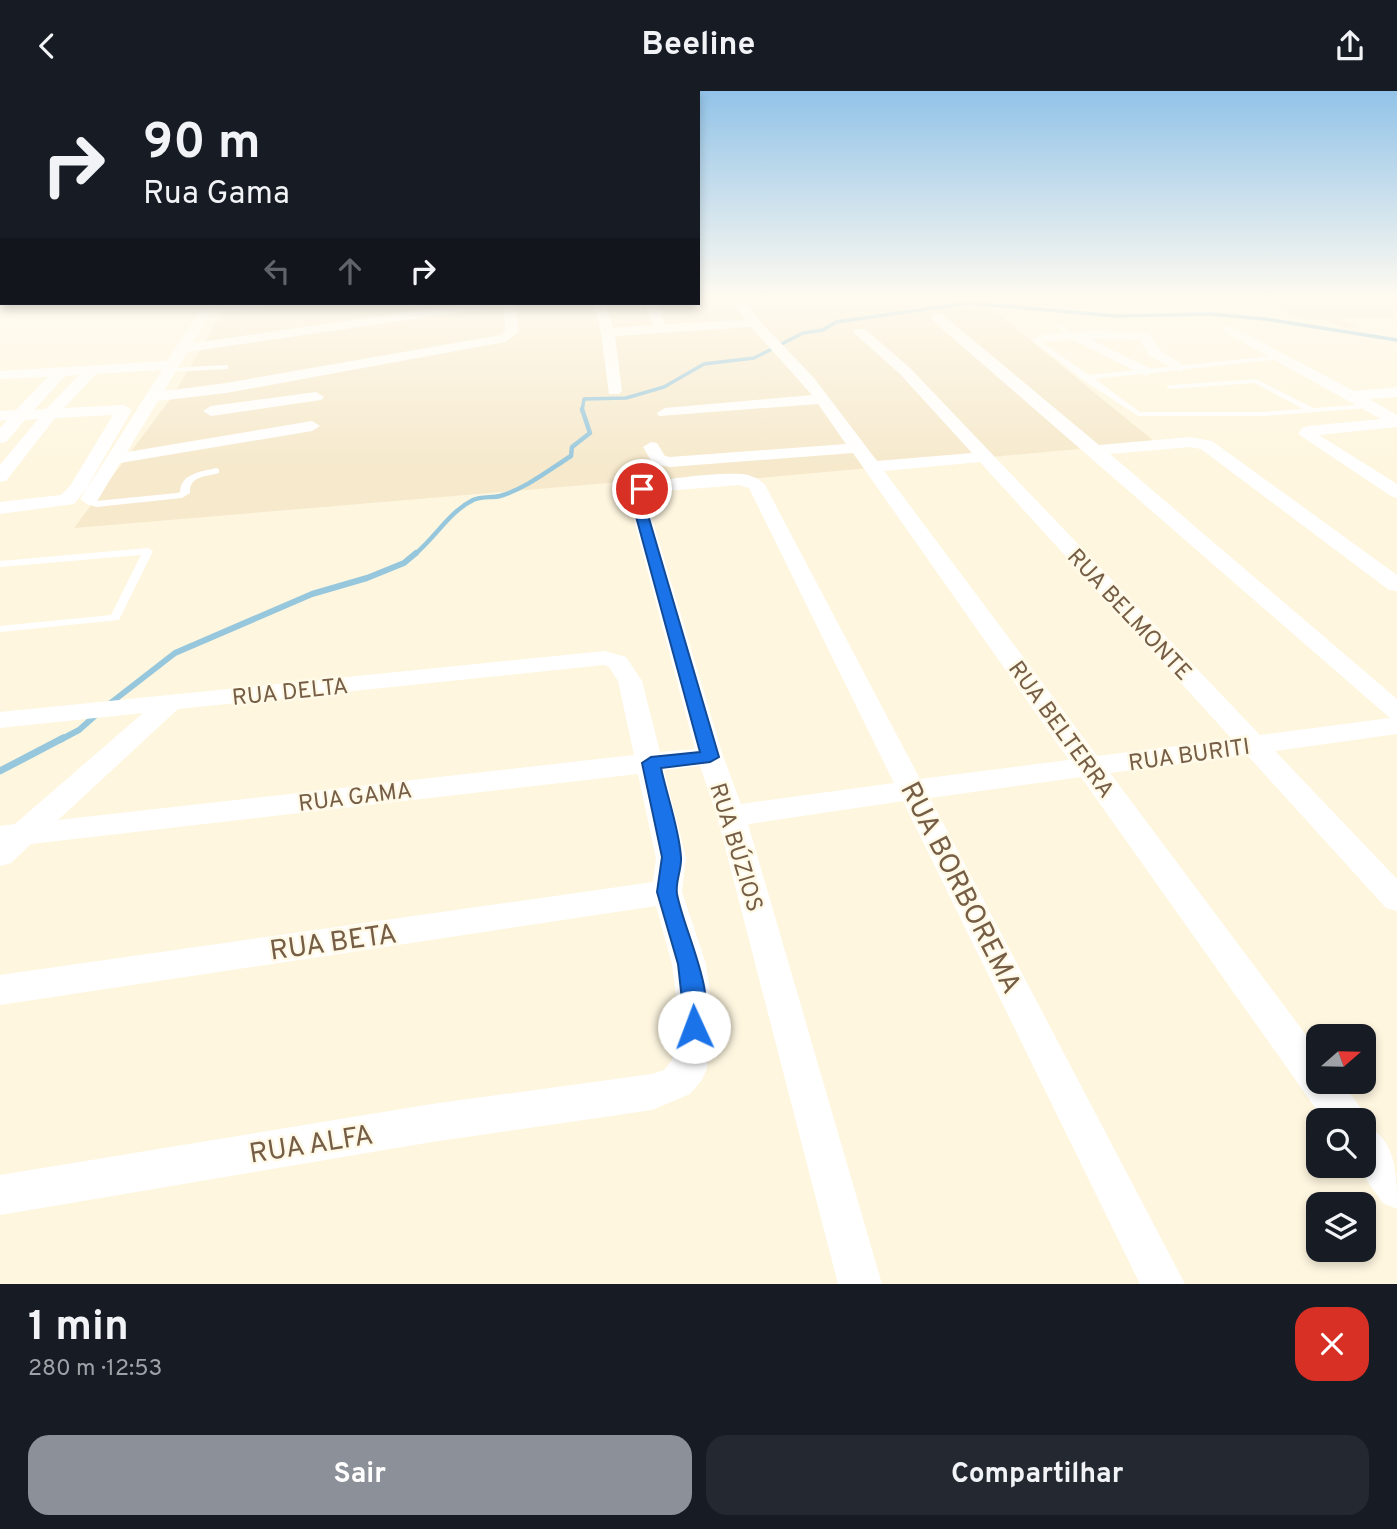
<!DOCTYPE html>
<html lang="pt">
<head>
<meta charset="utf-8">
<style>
	:root { --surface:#171b24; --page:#242831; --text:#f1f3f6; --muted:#9ea1a6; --accent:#8c9099 }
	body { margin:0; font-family:Overpass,sans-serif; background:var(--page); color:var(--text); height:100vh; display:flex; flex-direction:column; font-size:26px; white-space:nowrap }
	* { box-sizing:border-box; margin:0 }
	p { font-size:23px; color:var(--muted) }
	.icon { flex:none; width:38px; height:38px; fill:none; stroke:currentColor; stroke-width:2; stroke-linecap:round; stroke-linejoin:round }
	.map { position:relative; height:1193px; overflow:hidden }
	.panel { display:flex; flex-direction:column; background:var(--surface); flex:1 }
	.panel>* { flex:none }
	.hud { position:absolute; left:0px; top:0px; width:700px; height:214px; box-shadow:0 4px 10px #0003; background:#171b24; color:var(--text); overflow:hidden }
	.needle { width:46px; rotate:70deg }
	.fabs { position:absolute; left:1306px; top:933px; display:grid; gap:14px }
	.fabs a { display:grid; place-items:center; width:70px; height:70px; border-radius:14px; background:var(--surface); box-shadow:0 4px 10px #0003; font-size:35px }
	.pin { position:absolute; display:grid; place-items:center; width:60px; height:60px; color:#fff; margin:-30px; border:4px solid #fff; border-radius:50%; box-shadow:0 2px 7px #0007 }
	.me { position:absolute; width:77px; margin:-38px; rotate:358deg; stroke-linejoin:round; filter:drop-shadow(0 0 5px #0008) }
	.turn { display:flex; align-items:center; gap:24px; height:147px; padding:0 28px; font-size:32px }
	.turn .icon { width:91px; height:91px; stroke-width:2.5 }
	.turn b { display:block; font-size:49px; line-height:60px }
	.lanes { display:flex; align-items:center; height:66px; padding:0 28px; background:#0003; justify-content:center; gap:35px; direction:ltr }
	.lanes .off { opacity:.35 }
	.round { display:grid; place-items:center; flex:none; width:74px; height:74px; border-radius:21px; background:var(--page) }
	.summary { display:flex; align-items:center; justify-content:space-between; height:119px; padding:0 28px }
	h1 { font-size:42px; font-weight:700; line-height:52px }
	.primary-button { display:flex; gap:14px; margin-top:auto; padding:14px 28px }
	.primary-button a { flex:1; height:80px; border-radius:21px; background:var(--accent); color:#fff; font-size:28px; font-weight:700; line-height:80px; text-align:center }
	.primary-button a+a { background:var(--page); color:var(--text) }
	header { display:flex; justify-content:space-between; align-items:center; height:91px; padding:0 28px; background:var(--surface); font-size:32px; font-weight:700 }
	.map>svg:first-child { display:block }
</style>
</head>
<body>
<header><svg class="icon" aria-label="back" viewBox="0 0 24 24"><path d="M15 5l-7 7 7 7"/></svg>Beeline<svg class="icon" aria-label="share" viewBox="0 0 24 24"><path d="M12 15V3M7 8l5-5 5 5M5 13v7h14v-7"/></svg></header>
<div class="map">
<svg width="1397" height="1193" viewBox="0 0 1397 1193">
	<rect width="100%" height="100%" fill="#fef6df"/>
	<!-- residential -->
	<g fill="#f6e9cc">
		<path d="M 698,208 L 980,208 L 1155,351 L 760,387 L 643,389 L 74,437 L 174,303 L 228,212 L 698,212 Z"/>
		<path d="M 1259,208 L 1397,208 L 1397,227 L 1339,227 L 1357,236 L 1344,237 L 1322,228 L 1306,229 Z"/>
	</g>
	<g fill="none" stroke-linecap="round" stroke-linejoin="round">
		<!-- stream-far3 -->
		<path stroke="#97c7dc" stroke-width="3.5" d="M 582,320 L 584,308 L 626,307 L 664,296 L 704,273 L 754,267 L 803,242 L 823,239 L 836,231 L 968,212 L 1117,225 L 1210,223 L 1265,228 L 1397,249"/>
		<!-- stream-far2 -->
		<path stroke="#97c7dc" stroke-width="4.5" d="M 414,464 C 435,447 449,421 473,409 C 481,405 492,407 500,405 C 525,398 549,379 571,365 L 572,356 L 590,342 L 582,318"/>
		<!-- stream-far1 -->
		<g stroke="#97c7dc" stroke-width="6">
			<path d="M 108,614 L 175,562 L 312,503 L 367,487 L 404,472 L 416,462"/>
			<path d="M 60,649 L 79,639 L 97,623"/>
		</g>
		<!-- stream -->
		<path stroke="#97c7dc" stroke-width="7" d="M 0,680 L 63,647"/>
		<!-- lane -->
		<g fill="#fff" fill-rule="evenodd">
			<path d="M 1055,233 L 1059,233 L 1074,244 L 1069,245 L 1055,235 Z"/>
			<path d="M 1042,245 L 1045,247 L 1040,250 L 1089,284 L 1282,264 L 1286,266 L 1282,268 L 1095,288 L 1140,321 L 1264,321 L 1303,318 L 1255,292 L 1170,298 L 1166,296 L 1170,294 L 1256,288 L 1313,317 L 1369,313 L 1373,315 L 1369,317 L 1264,325 L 1138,325 L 1083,289 L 1032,249 Z"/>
			<path d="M 225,274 L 228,274 L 228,278 L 169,281 L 165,279 L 169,277 Z"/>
			<path d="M 216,377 L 219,378 L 219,382 C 205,386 189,385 190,402 L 182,407 L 96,416 L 85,412 L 84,408 L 89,405 L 96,410 L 177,402 L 180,401 C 181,382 201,381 216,377 Z"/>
			<path d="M 148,457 L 153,460 L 119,529 L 0,541 L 0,535 L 111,524 L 141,464 L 0,476 L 0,470 Z"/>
		</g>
		<!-- street -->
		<g fill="#fff" fill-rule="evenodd">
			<path d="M 730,208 L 742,208 L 759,229 L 814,287 L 877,370 L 972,362 L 900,283 L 853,241 L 855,238 L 865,238 L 910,277 L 1260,644 L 1390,627 L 932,229 L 932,223 L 942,223 L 1099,354 L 1190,346 L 1212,350 L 1397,484 L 1397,500 L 1389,499 L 1201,358 L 1190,356 L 1110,363 L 1397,608 L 1397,643 L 1275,660 L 1397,788 L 1397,820 L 1386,817 L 1247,664 L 1110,682 L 1318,960 L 1318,990 L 1341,990 L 1360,1016 L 1366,1029 L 1364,1033 C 1397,1049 1397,1083 1397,1118 L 1383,1112 L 1356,1074 L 1363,1074 L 1363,1029 L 1324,1029 L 1081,686 L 930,707 L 1185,1193 L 1140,1193 L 903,710 L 748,733 L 882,1193 L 838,1193 L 717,725 L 700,675 L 664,679 L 686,767 L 682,801 L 706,873 L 712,918 L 707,977 L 702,989 L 690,1003 L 652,1019 L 432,1051 L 0,1124 L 0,1084 L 432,1013 L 652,983 L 664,979 L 672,969 L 678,918 L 672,873 L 656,815 L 0,914 L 0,884 L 653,791 L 656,767 L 638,683 L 31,753 L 11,772 L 0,775 L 0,735 L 15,733 L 143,622 L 0,637 L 0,621 L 605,560 L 626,566 L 642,590 L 660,661 L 695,658 L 628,407 L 632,398 C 649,388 719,381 741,383 C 749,383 760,388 765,394 L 920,688 L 1069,669 L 853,362 L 670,376 L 653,373 L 643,356 L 651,351 L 657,352 L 665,365 L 670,366 L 846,353 L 818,313 L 659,325 L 657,322 L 665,317 L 812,304 L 751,236 L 615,245 L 622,300 L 619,303 L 609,303 L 601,241 L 593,212 L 605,212 L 613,237 L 653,234 L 645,212 L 657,212 L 665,233 L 745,229 ZM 980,371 L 1232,648 L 1097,665 L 884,380 ZM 739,394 L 749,397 L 894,692 L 741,713 L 723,665 L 646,407 L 653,401 ZM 604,574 L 609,576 L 618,590 L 634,664 L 58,729 L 178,618 Z"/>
			<path d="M 1343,208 L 1358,208 L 1361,211 L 1355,215 Z"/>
			<path d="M 205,212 L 265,212 L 259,216 L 211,222 L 193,252 L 472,212 L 502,212 L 496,216 L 187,261 L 164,300 L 226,292 L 501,244 L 505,240 L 503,212 L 515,212 L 519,241 L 505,251 L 226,302 L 158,310 L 127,361 L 312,330 L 320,335 L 312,340 L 120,372 L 96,412 L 89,414 L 80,408 C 108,365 135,321 162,279 L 96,283 L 64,317 L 124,314 L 132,319 L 86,398 L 74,413 L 0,423 L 0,411 L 61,404 L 70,395 L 113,324 L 55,327 L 6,390 L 0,391 L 0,374 L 38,328 L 25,329 L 6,351 L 0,352 L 0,337 L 7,329 L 0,330 L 0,320 L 16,319 L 48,286 L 0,288 L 0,280 L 167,270 ZM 79,284 L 46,318 L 34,319 L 65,285 Z"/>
			<path d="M 1229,234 L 1354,300 L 1397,296 L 1397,306 L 1369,308 L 1397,324 L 1397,336 L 1319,344 L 1397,393 L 1397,407 L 1391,405 L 1298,343 L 1302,337 L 1308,335 L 1381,328 L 1224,241 L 1222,238 Z"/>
			<path d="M 1097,239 L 1149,242 L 1161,260 L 1188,277 L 1181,281 L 1149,265 L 1140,249 L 1090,248 L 1151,278 L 1153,281 L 1146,285 L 1073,249 L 1042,251 L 1035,247 L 1042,243 Z"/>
			<path d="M 316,301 L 324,306 L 321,309 L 211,325 L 203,320 L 211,315 Z"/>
		</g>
	</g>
	<!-- sky -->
	<linearGradient id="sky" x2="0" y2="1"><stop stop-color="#92c3e8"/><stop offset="0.55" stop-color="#fffbf1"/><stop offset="1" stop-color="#fffbf1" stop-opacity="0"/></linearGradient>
	<rect width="1397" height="375" fill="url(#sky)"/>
	<!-- route -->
	<path fill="#1a73e8" stroke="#114b97" stroke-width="2" d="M 638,396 L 648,398 L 643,407 L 719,666 L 710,671 L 661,677 C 667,705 679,737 681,766 C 682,778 675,791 677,803 C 684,841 719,905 702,943 L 694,946 L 686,943 L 682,936 L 683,918 L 678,873 L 657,801 L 662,766 L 642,672 L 651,666 L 700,661 L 631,407 Z"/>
	<g text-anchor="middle" stroke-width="5" stroke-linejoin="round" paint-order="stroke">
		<!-- street labels -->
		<g font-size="23" fill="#765d45" stroke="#fff9e7">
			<text transform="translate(1130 523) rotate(47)" y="8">RUA BELMONTE</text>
			<text transform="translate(290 600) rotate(-6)" y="8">RUA DELTA</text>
			<text transform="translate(1062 638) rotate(54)" y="8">RUA BELTERRA</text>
			<text transform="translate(1189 663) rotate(-8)" y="8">RUA BURITI</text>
			<text transform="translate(355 705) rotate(-7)" y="8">RUA GAMA</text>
			<text transform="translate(737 756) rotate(73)" y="8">RUA BÚZIOS</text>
		</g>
		<!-- near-street labels -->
		<g font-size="28" fill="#765d45" stroke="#fff9e7">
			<text transform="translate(962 796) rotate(63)" y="10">RUA BORBOREMA</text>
			<text transform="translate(333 850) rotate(-8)" y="10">RUA BETA</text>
			<text transform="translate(311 1052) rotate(-9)" y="10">RUA ALFA</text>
		</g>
	</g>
</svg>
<div class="fabs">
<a><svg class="needle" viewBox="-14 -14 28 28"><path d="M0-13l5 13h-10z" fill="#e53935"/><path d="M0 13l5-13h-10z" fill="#9ea1a6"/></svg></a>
<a><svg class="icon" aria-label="search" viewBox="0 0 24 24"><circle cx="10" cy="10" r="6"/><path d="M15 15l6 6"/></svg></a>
<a><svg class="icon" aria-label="layers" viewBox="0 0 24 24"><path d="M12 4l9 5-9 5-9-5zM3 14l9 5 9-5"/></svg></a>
</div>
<div class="pin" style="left:642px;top:398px;background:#d93025"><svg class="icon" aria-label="arrive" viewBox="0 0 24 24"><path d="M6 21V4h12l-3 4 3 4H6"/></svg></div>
<svg class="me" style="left:694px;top:936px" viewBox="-20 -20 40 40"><circle r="19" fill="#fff"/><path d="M0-13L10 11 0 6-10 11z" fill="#1a73e8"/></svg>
<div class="hud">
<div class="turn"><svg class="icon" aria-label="right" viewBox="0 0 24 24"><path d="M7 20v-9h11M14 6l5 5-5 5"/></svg><div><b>90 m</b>Rua Gama</div></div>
<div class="lanes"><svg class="icon off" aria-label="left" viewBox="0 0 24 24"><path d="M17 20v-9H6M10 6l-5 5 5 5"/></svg><svg class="icon off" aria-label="ahead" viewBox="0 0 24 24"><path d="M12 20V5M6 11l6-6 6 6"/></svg><svg class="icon" aria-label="right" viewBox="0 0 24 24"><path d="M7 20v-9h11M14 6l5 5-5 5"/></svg></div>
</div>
</div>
<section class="panel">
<div class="summary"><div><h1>1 min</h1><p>280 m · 12:53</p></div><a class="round" style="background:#d93025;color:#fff"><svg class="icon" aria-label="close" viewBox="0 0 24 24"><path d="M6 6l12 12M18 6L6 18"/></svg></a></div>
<div class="primary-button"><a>Sair</a><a>Compartilhar</a></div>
</section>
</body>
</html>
